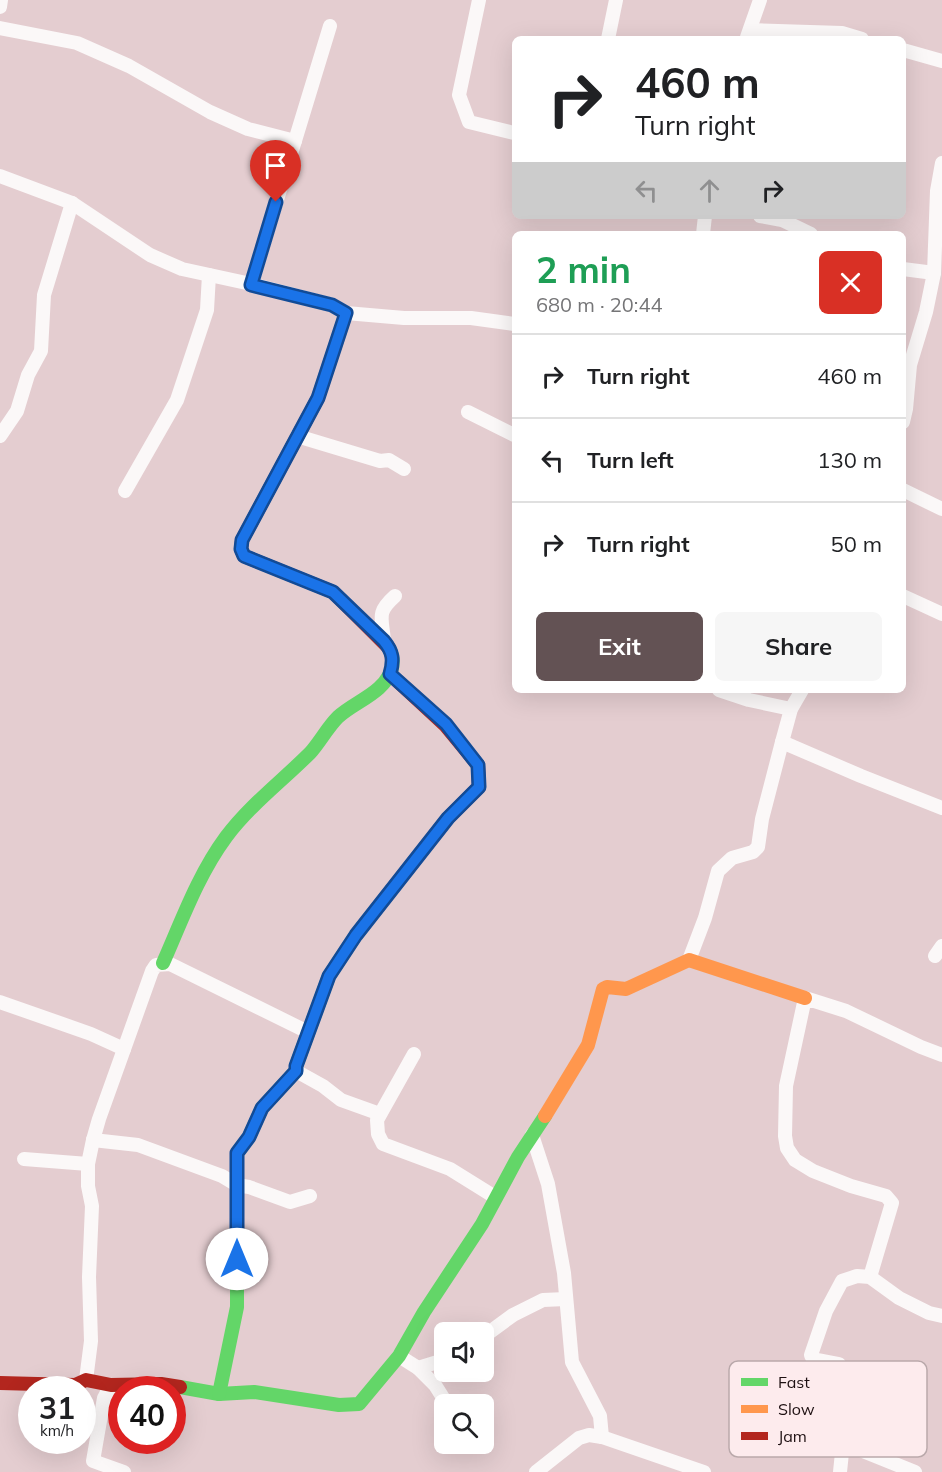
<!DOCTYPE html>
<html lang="en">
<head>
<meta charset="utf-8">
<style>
	:root { --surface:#fff; --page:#f6f6f6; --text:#202124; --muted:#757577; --line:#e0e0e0; --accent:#635254 }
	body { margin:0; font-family:Mulish,sans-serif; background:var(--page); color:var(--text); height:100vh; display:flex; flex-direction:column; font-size:22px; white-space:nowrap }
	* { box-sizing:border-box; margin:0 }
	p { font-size:20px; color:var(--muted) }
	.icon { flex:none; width:33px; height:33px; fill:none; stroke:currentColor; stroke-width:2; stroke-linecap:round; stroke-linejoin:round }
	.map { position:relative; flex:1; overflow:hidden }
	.details { position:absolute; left:512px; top:231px; width:394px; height:462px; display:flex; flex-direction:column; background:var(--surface); border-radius:9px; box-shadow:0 6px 24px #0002 }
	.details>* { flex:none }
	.top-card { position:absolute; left:512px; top:36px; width:394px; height:183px; border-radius:9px; box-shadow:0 6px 24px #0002; background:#fff; color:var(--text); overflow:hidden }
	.tools { position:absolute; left:434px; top:1322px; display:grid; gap:12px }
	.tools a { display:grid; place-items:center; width:60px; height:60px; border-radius:9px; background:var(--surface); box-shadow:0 6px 24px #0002; font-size:30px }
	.speed { position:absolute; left:18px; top:1376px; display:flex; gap:12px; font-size:30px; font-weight:700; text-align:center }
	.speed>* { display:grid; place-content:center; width:78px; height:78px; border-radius:50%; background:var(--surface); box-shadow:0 6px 24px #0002; line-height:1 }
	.speed small { font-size:15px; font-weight:400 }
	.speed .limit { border:9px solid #d22; background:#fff; color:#111 }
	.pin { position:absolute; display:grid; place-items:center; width:51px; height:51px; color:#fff; margin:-62px -26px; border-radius:50% 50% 50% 0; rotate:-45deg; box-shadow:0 0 6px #0007 }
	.pin .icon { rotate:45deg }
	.me { position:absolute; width:66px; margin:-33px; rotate:0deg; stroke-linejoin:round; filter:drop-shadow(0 0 4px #0008) }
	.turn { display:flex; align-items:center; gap:21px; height:126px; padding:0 24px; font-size:27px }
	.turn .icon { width:78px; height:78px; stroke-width:2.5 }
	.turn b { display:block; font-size:42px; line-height:51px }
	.lanes { display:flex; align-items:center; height:57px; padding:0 24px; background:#0003; justify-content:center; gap:30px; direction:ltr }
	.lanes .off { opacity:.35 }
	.round { display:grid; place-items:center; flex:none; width:63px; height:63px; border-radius:9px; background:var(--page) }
	.head { display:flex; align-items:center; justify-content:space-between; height:102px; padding:0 24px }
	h1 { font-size:36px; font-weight:700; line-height:45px; color:#1e9e55 }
	.button { display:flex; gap:12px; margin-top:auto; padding:12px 24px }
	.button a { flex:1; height:69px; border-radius:9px; background:var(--accent); color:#fff; font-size:24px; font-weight:700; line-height:69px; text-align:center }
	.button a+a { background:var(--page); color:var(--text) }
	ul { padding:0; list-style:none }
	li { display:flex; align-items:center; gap:18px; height:84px; padding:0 24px; border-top:2px solid var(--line) }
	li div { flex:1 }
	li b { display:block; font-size:22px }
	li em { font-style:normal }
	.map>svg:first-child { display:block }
</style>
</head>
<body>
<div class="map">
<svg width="942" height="1472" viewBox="0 0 942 1472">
	<rect width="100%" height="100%" fill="#e4cdd0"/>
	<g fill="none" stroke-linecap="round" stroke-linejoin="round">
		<!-- street -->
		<g stroke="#fbf8f8" stroke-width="14">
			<path d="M 479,0 L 459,95 L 469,122 L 514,133"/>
			<path d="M 0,7 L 1,0"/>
			<path d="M 0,28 L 77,43 L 129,66 L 210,112 L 248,129 L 295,141"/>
			<path d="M 750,30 L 842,33 L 862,39"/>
			<path d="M 747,37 L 760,0"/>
			<path d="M 608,39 L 616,0"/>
			<path d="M 903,50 L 942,61"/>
			<path d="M 0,176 L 72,203 L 150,255 L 182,269 L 251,284 L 332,305 L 346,313 L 404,318 L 471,318 L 514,324"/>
			<path d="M 760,216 L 782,220 L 811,234"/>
			<path d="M 703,234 L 705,216"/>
			<path d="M 903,269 L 934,273"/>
			<path d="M 251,285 L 330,26"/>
			<path d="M 468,412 L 514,435"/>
			<path d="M 903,422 L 906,409 L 910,365 L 926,312 L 934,273 L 937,191 L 942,163"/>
			<path d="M 0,436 L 17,411 L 28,375 L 41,351 L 44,295 L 72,203"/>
			<path d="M 297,436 L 380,461 L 389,460 L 404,469"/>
			<path d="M 903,490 L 942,509"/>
			<path d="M 125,491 L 177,400 L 207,310 L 209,275"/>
			<path d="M 903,596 L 942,614"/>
			<path d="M 384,641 C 382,617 376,613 395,596"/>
			<path d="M 719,690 L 749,700 L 791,709"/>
			<path d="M 782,742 L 861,776 L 942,808"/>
			<path d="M 935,956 L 942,946"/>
			<path d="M 689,960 L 705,918 L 718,871 L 732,858 L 753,852 L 758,847 L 762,819 L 782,742 L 791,709 L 802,690"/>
			<path d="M 0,1002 L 91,1034 L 124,1049"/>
			<path d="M 414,1054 L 377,1120 L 378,1134 L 383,1144 L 450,1169 L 495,1197"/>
			<path d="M 296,1071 L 323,1086 L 341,1100 L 380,1114"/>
			<path d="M 532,1135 L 548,1184 L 564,1273 L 572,1362 L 600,1416 L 602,1437"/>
			<path d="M 93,1140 L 138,1145 L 222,1176 L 237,1185 L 249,1187 L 290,1202 L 310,1196"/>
			<path d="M 24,1159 L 88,1164"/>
			<path d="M 870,1277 L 892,1203 L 886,1196 L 851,1186 L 813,1171 L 795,1160 L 787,1148 L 785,1136 L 786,1086 L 805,998 L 846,1011 L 921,1047 L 942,1055"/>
			<path d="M 483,1337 L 513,1315 L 543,1300 L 566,1299"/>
			<path d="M 399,1356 L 418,1368 L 444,1360"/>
			<path d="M 839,1364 L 813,1359 L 811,1355 L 826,1311 L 842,1281 L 857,1276 L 870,1277 L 899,1298 L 929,1313 L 942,1316"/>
			<path d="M 418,1368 L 435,1385 L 447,1404"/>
			<path d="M 86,1380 L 91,1341 L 89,1277 L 92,1206 L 88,1186 L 88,1164 L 93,1140 L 99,1119 L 152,971 L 156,965 L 170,964 L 308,1032"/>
			<path d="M 111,1385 L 104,1398 L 93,1461 L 124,1472"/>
			<path d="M 813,1433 L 843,1443 L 915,1472"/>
			<path d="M 536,1472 L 579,1438 L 589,1435 L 602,1437 L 704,1472"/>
			<path d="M 840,1472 L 843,1443"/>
		</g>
		<!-- fast -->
		<g stroke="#63d668" stroke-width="14">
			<path d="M 163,963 C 182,920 198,875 226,837 C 250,805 282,781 310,753 C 320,742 327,728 338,717 C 350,706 367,699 379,688 C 391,677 397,663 389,648"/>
			<path d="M 180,1387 L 219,1394 L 254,1392 L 339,1405 L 359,1404 L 399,1356 L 424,1312 L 482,1224 L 518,1157 L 545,1116"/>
			<path d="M 219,1394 L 237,1307 L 237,1153 L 249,1137 L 262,1108 L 296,1071 L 296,1066 L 329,976 L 356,935 L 378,907"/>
		</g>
		<!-- slow -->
		<g stroke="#ff974d" stroke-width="14">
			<path d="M 318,398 L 346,313"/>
			<path d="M 545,1116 L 588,1045 L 603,989 L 607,987 L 626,989 L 689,960 L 805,998"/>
		</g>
		<!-- jam -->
		<g stroke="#b3261e" stroke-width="14">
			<path d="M 318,398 L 242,540 L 241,549 L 244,556 L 333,592 L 389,648"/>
			<path d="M 378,907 L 448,818 L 479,787 L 478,765 L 445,725 L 390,674"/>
			<path d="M 0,1383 L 75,1385 L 86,1380 L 111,1385 L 161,1384 L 180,1387"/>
		</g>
	</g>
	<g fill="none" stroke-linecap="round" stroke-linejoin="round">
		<defs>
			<path id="route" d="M 237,1259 L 237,1153 L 249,1137 L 262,1108 L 296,1071 L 296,1066 L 329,976 L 356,935 L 448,818 L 479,787 L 478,765 L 446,724 L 390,674 C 394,660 393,652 384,641 L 333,592 L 244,556 L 241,549 L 242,540 L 318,398 L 346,313 L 332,305 L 251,285 L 276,202"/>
		</defs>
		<!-- route casing -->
		<use href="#route" stroke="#114b97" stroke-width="15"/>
		<!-- route -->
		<use href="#route" stroke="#1a73e8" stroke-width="10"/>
	</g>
	<!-- legend -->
	<rect x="729" y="1361" width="198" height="96" rx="9" fill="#fdebed" stroke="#baa9ab" stroke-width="1.5"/>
	<rect x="741" y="1378" width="27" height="8" fill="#63d668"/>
	<rect x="741" y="1405" width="27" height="8" fill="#ff974d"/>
	<rect x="741" y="1432" width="27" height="8" fill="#b3261e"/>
	<g font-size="16" fill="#1e1012">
		<text x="778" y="1388">Fast</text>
		<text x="778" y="1415">Slow</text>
		<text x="778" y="1442">Jam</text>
	</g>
</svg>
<div class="tools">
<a><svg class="icon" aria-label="sound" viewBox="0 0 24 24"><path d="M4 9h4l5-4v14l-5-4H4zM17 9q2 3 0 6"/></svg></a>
<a><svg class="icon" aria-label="search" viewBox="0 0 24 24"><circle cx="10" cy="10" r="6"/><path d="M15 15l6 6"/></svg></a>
</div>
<div class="speed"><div>31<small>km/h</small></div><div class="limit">40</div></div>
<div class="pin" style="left:276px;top:202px;background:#d93025"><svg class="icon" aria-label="arrive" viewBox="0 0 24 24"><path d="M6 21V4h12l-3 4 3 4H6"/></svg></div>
<svg class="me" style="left:237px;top:1259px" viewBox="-20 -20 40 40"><circle r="19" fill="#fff"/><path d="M0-13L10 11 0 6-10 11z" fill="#1a73e8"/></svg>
<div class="top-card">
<div class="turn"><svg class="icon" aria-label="right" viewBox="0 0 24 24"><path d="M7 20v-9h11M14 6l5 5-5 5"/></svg><div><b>460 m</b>Turn right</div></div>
<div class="lanes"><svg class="icon off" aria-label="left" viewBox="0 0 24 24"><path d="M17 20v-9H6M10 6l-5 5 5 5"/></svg><svg class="icon off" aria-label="ahead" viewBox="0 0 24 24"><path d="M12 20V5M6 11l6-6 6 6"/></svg><svg class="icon" aria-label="right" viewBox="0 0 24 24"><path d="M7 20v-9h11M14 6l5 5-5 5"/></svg></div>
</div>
<section class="details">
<div class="head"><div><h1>2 min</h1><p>680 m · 20:44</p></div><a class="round" style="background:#d93025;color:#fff"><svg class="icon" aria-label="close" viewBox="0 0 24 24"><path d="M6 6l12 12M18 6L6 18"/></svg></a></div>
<ul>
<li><svg class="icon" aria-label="right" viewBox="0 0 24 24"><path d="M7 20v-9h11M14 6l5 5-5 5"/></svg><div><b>Turn right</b></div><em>460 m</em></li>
<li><svg class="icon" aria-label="left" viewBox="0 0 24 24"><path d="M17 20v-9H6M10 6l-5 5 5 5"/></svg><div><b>Turn left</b></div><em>130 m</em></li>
<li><svg class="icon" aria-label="right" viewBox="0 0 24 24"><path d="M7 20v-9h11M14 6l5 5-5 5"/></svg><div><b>Turn right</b></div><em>50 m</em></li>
</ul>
<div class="button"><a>Exit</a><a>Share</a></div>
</section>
</div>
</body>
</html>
